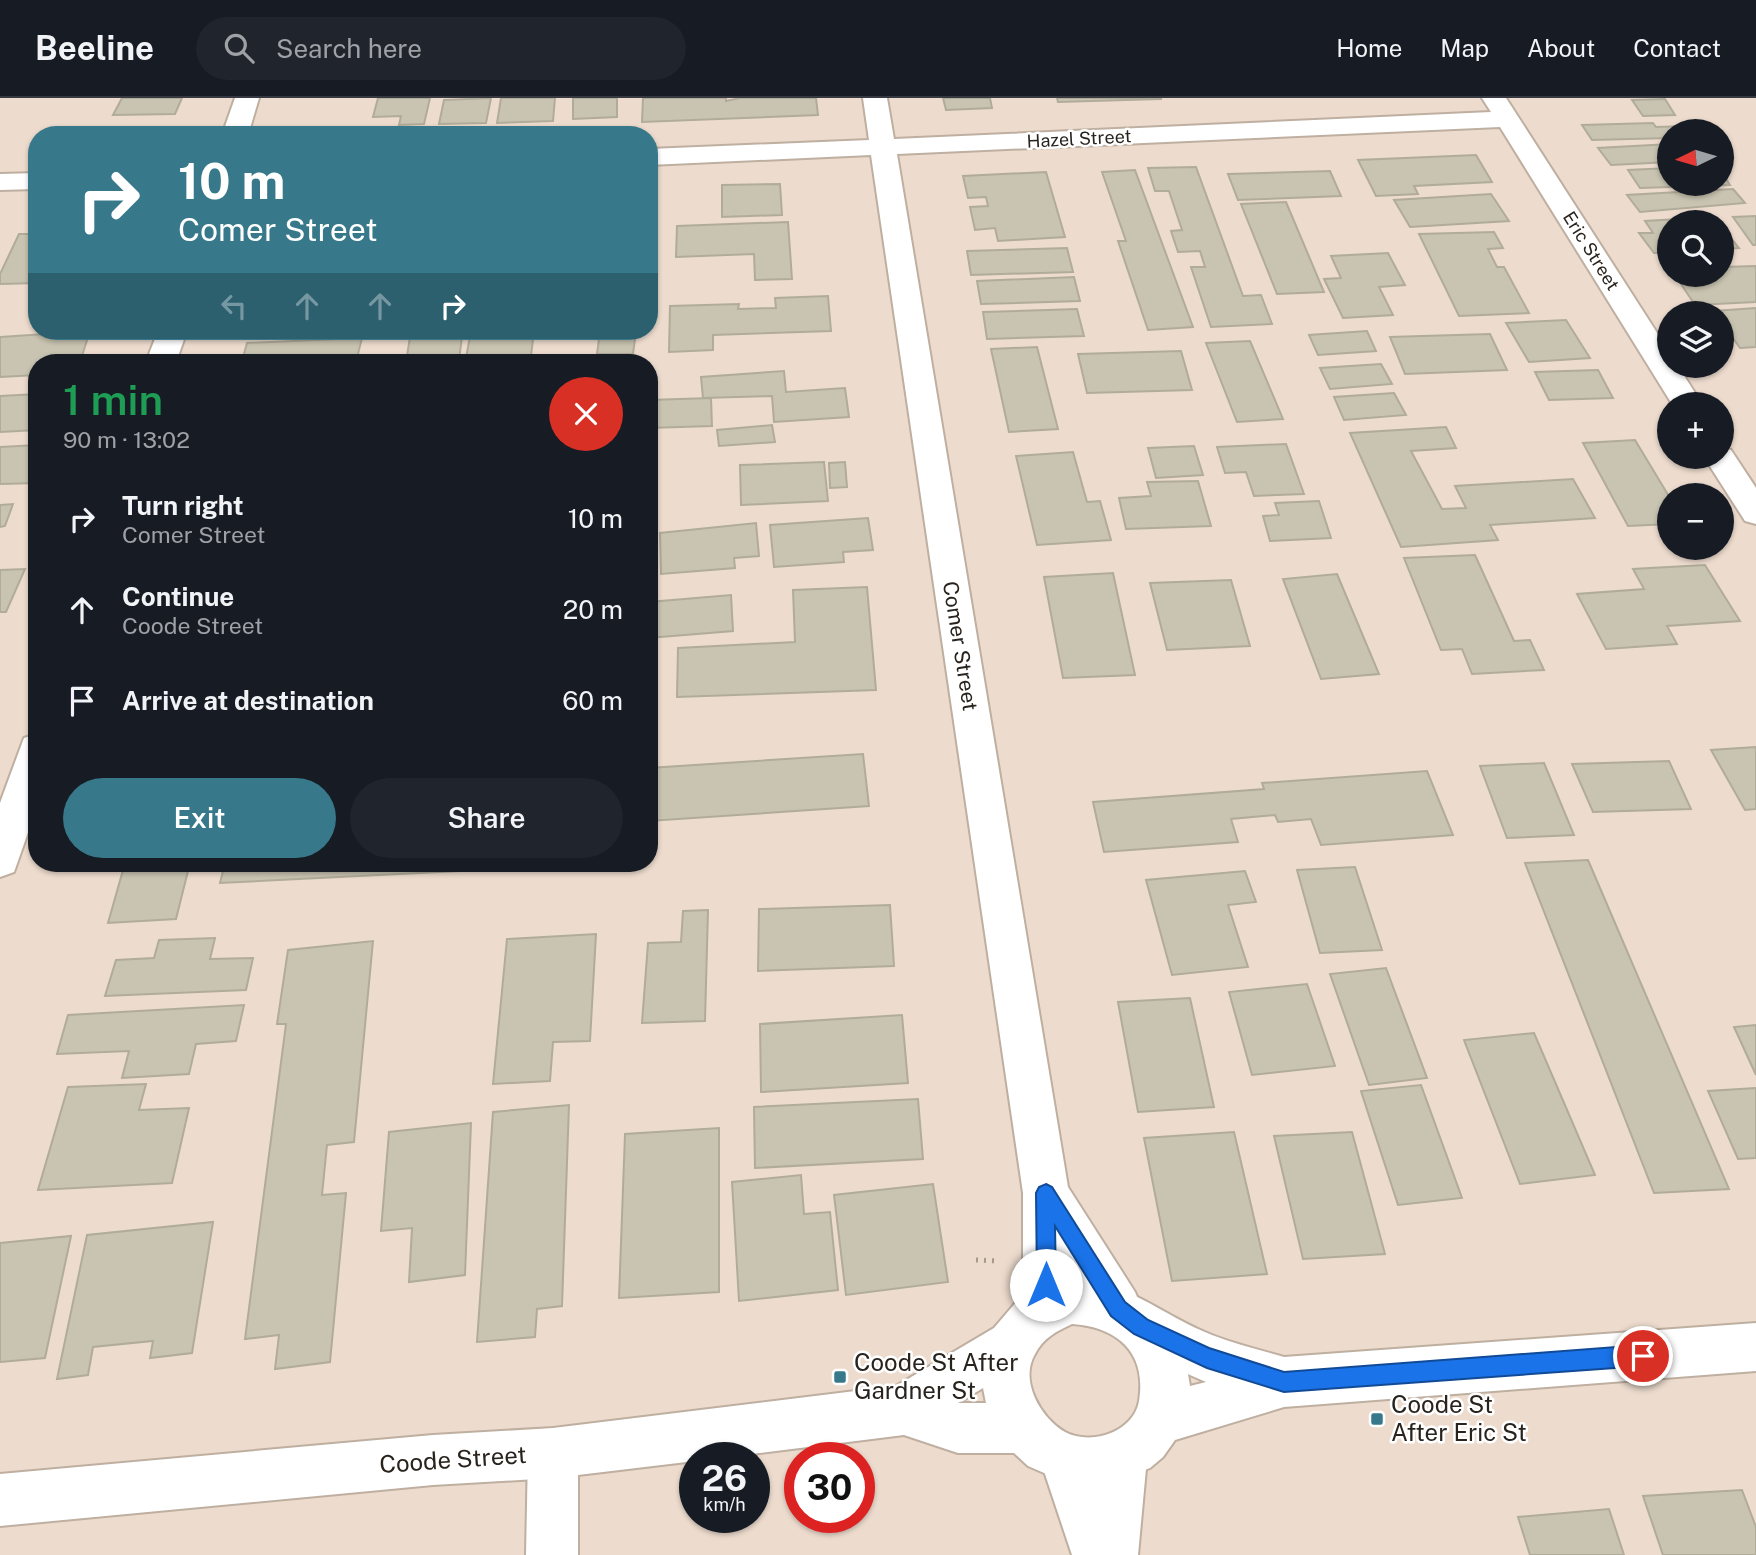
<!DOCTYPE html>
<html lang="en">
<head>
<meta charset="utf-8">
<style>
	:root { --surface:#171b24; --page:#20242c; --text:#f1f3f6; --muted:#9ea1a6; --line:#363941; --accent:#37798b }
	body { margin:0; font-family:"Public Sans",sans-serif; background:var(--page); color:var(--text); height:100vh; display:flex; flex-direction:column; font-size:26px; white-space:nowrap }
	* { box-sizing:border-box; margin:0 }
	p { font-size:23px; color:var(--muted) }
	.icon { flex:none; width:38px; height:38px; fill:none; stroke:currentColor; stroke-width:2; stroke-linecap:round; stroke-linejoin:round }
	.map { position:relative; flex:1; overflow:hidden }
	.drawer { position:absolute; left:28px; top:256px; width:630px; height:518px; display:flex; flex-direction:column; background:var(--surface); border-radius:28px; box-shadow:0 2px 5px #0004 }
	.drawer>* { flex:none }
	.banner { position:absolute; left:28px; top:28px; width:630px; height:214px; border-radius:28px; box-shadow:0 2px 5px #0004; background:#37798b; color:#fff; overflow:hidden }
	.needle { width:46px; rotate:265deg }
	.tools { position:absolute; left:1657px; top:21px; display:grid; gap:14px }
	.tools a { display:grid; place-items:center; width:77px; height:77px; border-radius:50%; background:var(--surface); box-shadow:0 2px 5px #0004; font-size:35px }
	.speed { position:absolute; left:679px; top:1344px; display:flex; gap:14px; font-size:35px; font-weight:700; text-align:center }
	.speed>* { display:grid; place-content:center; width:91px; height:91px; border-radius:50%; background:var(--surface); box-shadow:0 2px 5px #0004; line-height:1 }
	.speed small { font-size:18px; font-weight:400 }
	.speed .limit { border:10px solid #d22; background:#fff; color:#111 }
	.pin { position:absolute; display:grid; place-items:center; width:60px; height:60px; color:#fff; margin:-30px; border:4px solid #fff; border-radius:50%; box-shadow:0 2px 7px #0007 }
	.me { position:absolute; width:77px; margin:-38px; rotate:0deg; stroke-linejoin:round; filter:drop-shadow(0 0 5px #0008) }
	.turn { display:flex; align-items:center; gap:24px; height:147px; padding:0 35px; font-size:32px }
	.turn .icon { width:91px; height:91px; stroke-width:2.5 }
	.turn b { display:block; font-size:49px; line-height:60px }
	.lanes { display:flex; align-items:center; height:66px; padding:0 35px; background:#0003; justify-content:center; gap:35px; direction:ltr }
	.lanes .off { opacity:.35 }
	.round { display:grid; place-items:center; flex:none; width:74px; height:74px; border-radius:37px; background:var(--page) }
	.head { display:flex; align-items:center; justify-content:space-between; height:119px; padding:0 35px }
	h1 { font-size:42px; font-weight:600; line-height:52px; color:#1e9e55 }
	.cta { display:flex; gap:14px; margin-top:auto; padding:14px 35px }
	.cta a { flex:1; height:80px; border-radius:42px; background:var(--accent); color:#fff; font-size:28px; font-weight:600; line-height:80px; text-align:center }
	.cta a+a { background:var(--page); color:var(--text) }
	ul { padding:0; list-style:none }
	li { display:flex; align-items:center; gap:21px; height:91px; padding:0 35px }
	li div { flex:1 }
	li b { display:block; font-size:26px }
	li em { font-style:normal }
	header { display:flex; align-items:center; gap:42px; box-sizing:border-box; height:98px; padding:0 35px; background:var(--surface); border-bottom:2px solid var(--line) }
	header strong { font-size:33px }
	nav { display:flex; gap:38px; margin-inline-start:auto; font-size:24px }
	.search { width:490px; height:63px; background:var(--page); display:flex; align-items:center; gap:18px; box-sizing:border-box; padding:0 24px; border-radius:38px; color:var(--muted); font-size:26px }
	.map>svg:first-child { display:block }
</style>
</head>
<body>
<header>
<strong>Beeline</strong>
<div class="search"><svg class="icon" aria-label="search" viewBox="0 0 24 24"><circle cx="10" cy="10" r="6"/><path d="M15 15l6 6"/></svg>Search here</div>
<nav><a>Home</a><a>Map</a><a>About</a><a>Contact</a></nav>
</header>
<div class="map">
<svg width="1756" height="1457" viewBox="0 0 1756 1457">
	<rect width="100%" height="100%" fill="#eddcce"/>
	<!-- building -->
	<g fill="#c9c4b1" stroke="#b1ac9a" stroke-width="2">
		<path d="M 122,0 L 182,0 L 175,16 L 113,17 Z"/>
		<path d="M 378,0 L 430,0 L 424,26 L 399,27 L 401,18 L 373,19 Z"/>
		<path d="M 491,0 L 486,25 L 439,26 L 444,2 Z"/>
		<path d="M 501,0 L 555,0 L 553,23 L 497,25 Z"/>
		<path d="M 573,0 L 617,0 L 617,19 L 573,21 Z"/>
		<path d="M 643,0 L 726,0 L 726,3 L 740,0 L 816,0 L 818,17 L 642,24 Z"/>
		<path d="M 943,0 L 990,0 L 992,10 L 946,12 Z"/>
		<path d="M 1057,0 L 1161,0 L 1161,1 L 1058,4 Z"/>
		<path d="M 1665,1 L 1675,17 L 1643,18 L 1632,2 Z"/>
		<path d="M 1653,25 L 1656,29 L 1689,28 L 1692,33 L 1670,33 L 1670,40 L 1592,42 L 1582,27 Z"/>
		<path d="M 1670,46 L 1670,64 L 1611,67 L 1598,50 Z"/>
		<path d="M 1476,57 L 1492,84 L 1414,88 L 1418,96 L 1376,98 L 1358,62 Z"/>
		<path d="M 1196,69 L 1243,198 L 1261,197 L 1272,226 L 1211,229 L 1191,169 L 1205,169 L 1200,153 L 1178,154 L 1171,133 L 1182,132 L 1169,93 L 1155,93 L 1148,70 Z"/>
		<path d="M 1670,70 L 1670,86 L 1722,86 L 1722,75 L 1730,87 L 1640,90 L 1628,72 Z"/>
		<path d="M 1135,72 L 1193,229 L 1148,232 L 1118,143 L 1126,143 L 1102,74 Z"/>
		<path d="M 1330,73 L 1341,98 L 1238,102 L 1228,76 Z"/>
		<path d="M 1046,74 L 1065,139 L 998,143 L 995,130 L 975,132 L 970,109 L 988,108 L 986,99 L 968,100 L 963,78 Z"/>
		<path d="M 780,86 L 782,117 L 722,119 L 722,87 Z"/>
		<path d="M 1733,91 L 1745,105 L 1640,114 L 1627,97 Z"/>
		<path d="M 1491,96 L 1509,123 L 1410,129 L 1394,102 Z"/>
		<path d="M 1286,104 L 1324,194 L 1277,196 L 1241,106 Z"/>
		<path d="M 1756,118 L 1756,147 L 1753,147 L 1733,119 Z"/>
		<path d="M 1714,119 L 1718,124 L 1670,124 L 1670,154 L 1654,155 L 1639,135 L 1653,135 L 1645,123 Z"/>
		<path d="M 788,124 L 792,181 L 755,182 L 754,156 L 676,159 L 677,128 Z"/>
		<path d="M 1722,129 L 1739,150 L 1722,151 Z"/>
		<path d="M 1494,134 L 1503,150 L 1488,151 L 1497,169 L 1504,169 L 1529,215 L 1459,218 L 1419,136 Z"/>
		<path d="M 19,136 L 37,136 L 37,185 L 0,186 L 0,176 Z"/>
		<path d="M 1067,150 L 1073,174 L 971,177 L 967,153 Z"/>
		<path d="M 1388,155 L 1405,187 L 1379,189 L 1393,217 L 1343,220 L 1324,181 L 1341,180 L 1331,158 Z"/>
		<path d="M 1756,168 L 1756,204 L 1695,207 L 1675,177 L 1722,177 L 1722,169 Z"/>
		<path d="M 1074,179 L 1080,203 L 981,206 L 977,183 Z"/>
		<path d="M 828,198 L 831,233 L 713,237 L 713,252 L 669,254 L 670,208 L 739,206 L 738,211 L 776,210 L 775,200 Z"/>
		<path d="M 1756,210 L 1756,249 L 1740,250 L 1722,225 L 1722,215 L 1713,213 Z"/>
		<path d="M 1077,211 L 1084,238 L 987,241 L 983,214 Z"/>
		<path d="M 1566,222 L 1590,260 L 1529,264 L 1506,225 Z"/>
		<path d="M 90,233 L 80,264 L 37,264 L 37,277 L 0,279 L 0,239 Z"/>
		<path d="M 257,233 L 322,233 L 256,237 Z"/>
		<path d="M 411,233 L 451,233 L 450,240 L 462,239 L 459,262 L 406,264 Z"/>
		<path d="M 471,233 L 534,233 L 531,258 L 466,260 Z"/>
		<path d="M 563,233 L 636,233 L 633,256 L 597,256 L 599,241 L 562,241 Z"/>
		<path d="M 1367,233 L 1376,253 L 1318,257 L 1309,237 Z"/>
		<path d="M 1490,236 L 1507,272 L 1405,276 L 1390,239 Z"/>
		<path d="M 362,240 L 356,264 L 242,263 L 247,245 Z"/>
		<path d="M 1250,243 L 1283,321 L 1237,324 L 1206,245 Z"/>
		<path d="M 1037,249 L 1058,331 L 1009,334 L 991,251 Z"/>
		<path d="M 1181,253 L 1192,292 L 1087,295 L 1078,256 Z"/>
		<path d="M 1381,266 L 1392,286 L 1330,291 L 1320,270 Z"/>
		<path d="M 1598,272 L 1613,300 L 1549,302 L 1535,274 Z"/>
		<path d="M 784,273 L 786,294 L 845,290 L 849,319 L 774,324 L 772,298 L 703,300 L 701,279 Z"/>
		<path d="M 1394,295 L 1406,317 L 1344,322 L 1334,299 Z"/>
		<path d="M 37,296 L 37,332 L 0,334 L 0,298 Z"/>
		<path d="M 711,300 L 712,328 L 649,330 L 649,302 Z"/>
		<path d="M 772,327 L 775,344 L 719,348 L 717,332 Z"/>
		<path d="M 1446,329 L 1456,350 L 1411,353 L 1442,411 L 1466,410 L 1455,388 L 1573,381 L 1595,420 L 1490,427 L 1498,442 L 1401,449 L 1350,335 Z"/>
		<path d="M 1635,342 L 1670,400 L 1670,426 L 1628,428 L 1583,345 Z"/>
		<path d="M 1286,346 L 1304,396 L 1254,398 L 1246,374 L 1225,375 L 1217,349 Z"/>
		<path d="M 37,347 L 37,385 L 0,386 L 0,349 Z"/>
		<path d="M 1194,348 L 1203,377 L 1156,380 L 1148,350 Z"/>
		<path d="M 1073,354 L 1087,404 L 1100,403 L 1111,442 L 1037,447 L 1016,358 Z"/>
		<path d="M 824,364 L 828,403 L 741,407 L 740,367 Z"/>
		<path d="M 845,364 L 847,389 L 830,390 L 829,365 Z"/>
		<path d="M 655,379 L 652,426 L 649,426 L 649,380 Z"/>
		<path d="M 1198,383 L 1211,428 L 1126,431 L 1119,400 L 1151,398 L 1147,384 Z"/>
		<path d="M 1319,403 L 1331,440 L 1270,443 L 1263,418 L 1279,417 L 1275,405 Z"/>
		<path d="M 13,406 L 5,428 L 0,429 L 0,407 Z"/>
		<path d="M 868,420 L 873,452 L 843,454 L 844,464 L 774,469 L 770,427 Z"/>
		<path d="M 756,425 L 759,458 L 734,460 L 735,470 L 661,476 L 660,435 Z"/>
		<path d="M 1475,457 L 1514,543 L 1530,542 L 1544,572 L 1472,576 L 1462,551 L 1441,552 L 1404,460 Z"/>
		<path d="M 1705,467 L 1740,523 L 1667,528 L 1677,546 L 1606,551 L 1577,496 L 1644,491 L 1633,471 Z"/>
		<path d="M 25,471 L 6,514 L 0,514 L 0,472 Z"/>
		<path d="M 1113,475 L 1135,577 L 1063,580 L 1044,479 Z"/>
		<path d="M 1337,476 L 1379,576 L 1321,581 L 1283,481 Z"/>
		<path d="M 1231,482 L 1250,548 L 1167,552 L 1150,485 Z"/>
		<path d="M 867,489 L 876,592 L 677,599 L 678,550 L 795,544 L 793,492 Z"/>
		<path d="M 731,497 L 733,533 L 649,540 L 649,504 Z"/>
		<path d="M 1756,649 L 1756,711 L 1745,712 L 1711,652 Z"/>
		<path d="M 863,656 L 869,708 L 649,723 L 649,670 Z"/>
		<path d="M 1669,663 L 1691,711 L 1593,714 L 1572,666 Z"/>
		<path d="M 1544,665 L 1574,737 L 1507,740 L 1480,668 Z"/>
		<path d="M 1427,673 L 1453,737 L 1321,747 L 1311,721 L 1278,724 L 1275,717 L 1231,721 L 1238,744 L 1104,754 L 1093,704 L 1264,691 L 1262,685 Z"/>
		<path d="M 1588,762 L 1729,1091 L 1654,1095 L 1525,765 Z"/>
		<path d="M 125,765 L 190,765 L 176,821 L 108,825 Z"/>
		<path d="M 225,765 L 481,765 L 480,772 L 220,785 Z"/>
		<path d="M 1355,769 L 1382,852 L 1320,855 L 1297,772 Z"/>
		<path d="M 1245,773 L 1256,804 L 1228,807 L 1248,869 L 1172,877 L 1146,782 Z"/>
		<path d="M 890,807 L 894,868 L 758,873 L 759,811 Z"/>
		<path d="M 708,812 L 705,923 L 642,925 L 648,845 L 681,844 L 683,813 Z"/>
		<path d="M 596,836 L 590,943 L 553,944 L 550,983 L 493,986 L 507,841 Z"/>
		<path d="M 215,840 L 210,861 L 253,860 L 246,892 L 105,898 L 116,862 L 154,860 L 159,842 Z"/>
		<path d="M 373,843 L 354,1044 L 327,1047 L 322,1097 L 346,1095 L 330,1264 L 275,1271 L 279,1237 L 245,1241 L 286,926 L 277,926 L 288,852 Z"/>
		<path d="M 1386,870 L 1427,980 L 1369,987 L 1330,876 Z"/>
		<path d="M 1307,886 L 1335,968 L 1252,977 L 1229,894 Z"/>
		<path d="M 1190,900 L 1214,1009 L 1138,1014 L 1118,904 Z"/>
		<path d="M 244,907 L 236,943 L 196,946 L 189,976 L 122,980 L 129,953 L 57,956 L 68,917 Z"/>
		<path d="M 902,917 L 908,985 L 761,994 L 760,926 Z"/>
		<path d="M 1756,927 L 1756,977 L 1734,929 Z"/>
		<path d="M 1534,935 L 1595,1077 L 1520,1086 L 1464,942 Z"/>
		<path d="M 146,986 L 139,1012 L 189,1010 L 172,1085 L 38,1092 L 68,989 Z"/>
		<path d="M 1421,987 L 1462,1100 L 1398,1107 L 1361,993 Z"/>
		<path d="M 1756,990 L 1756,1060 L 1738,1061 L 1708,993 Z"/>
		<path d="M 918,1001 L 923,1061 L 755,1070 L 754,1009 Z"/>
		<path d="M 569,1007 L 562,1208 L 537,1211 L 535,1239 L 477,1244 L 493,1014 Z"/>
		<path d="M 471,1025 L 465,1177 L 409,1184 L 412,1130 L 381,1133 L 389,1034 Z"/>
		<path d="M 719,1030 L 719,1194 L 619,1200 L 625,1036 Z"/>
		<path d="M 1234,1034 L 1267,1176 L 1172,1183 L 1144,1040 Z"/>
		<path d="M 1352,1034 L 1385,1156 L 1303,1161 L 1274,1038 Z"/>
		<path d="M 801,1077 L 804,1116 L 830,1114 L 838,1192 L 739,1203 L 732,1084 Z"/>
		<path d="M 933,1086 L 948,1184 L 846,1197 L 834,1097 Z"/>
		<path d="M 213,1124 L 192,1255 L 150,1260 L 153,1243 L 93,1249 L 88,1277 L 57,1281 L 87,1137 Z"/>
		<path d="M 71,1138 L 45,1260 L 0,1264 L 0,1145 Z"/>
		<path d="M 1742,1392 L 1756,1429 L 1756,1457 L 1663,1457 L 1643,1398 Z"/>
		<path d="M 1609,1411 L 1624,1457 L 1530,1457 L 1518,1419 Z"/>
	</g>
	<g fill="none" stroke-linecap="round" stroke-linejoin="round">
		<defs>
			<g id="street">
				<path d="M 235,0 L 259,0 L 248,37 L 222,37 Z"/>
				<path d="M 863,0 L 887,0 L 894,41 L 1491,14 L 1482,0 L 1506,0 L 1670,255 L 1670,268 L 1678,268 L 1702,306 L 1672,306 L 1500,29 L 897,56 L 1068,1089 L 1135,1194 L 1142,1211 L 1135,1228 L 1118,1235 L 1101,1228 L 1070,1177 L 1071,1208 L 1064,1225 L 1047,1232 L 1030,1225 L 1023,1208 L 1023,1095 L 871,57 L 649,67 L 649,51 L 869,42 Z"/>
				<path d="M 37,75 L 37,91 L 0,92 L 0,76 Z"/>
				<path d="M 158,233 L 187,233 L 176,264 L 146,264 Z"/>
				<path d="M 1722,349 L 1731,352 L 1756,390 L 1756,426 L 1745,423 L 1704,359 L 1722,359 Z"/>
				<path d="M 37,636 L 37,709 L 14,774 L 0,779 L 0,705 L 24,640 Z"/>
				<path d="M 553,1330 L 571,1337 L 578,1355 L 578,1457 L 526,1457 L 528,1355 L 535,1337 Z"/>
				<path d="M 1122,1335 L 1140,1342 L 1147,1360 L 1138,1457 L 1072,1457 L 1040,1361 L 1047,1343 L 1065,1336 L 1083,1343 L 1095,1375 L 1097,1360 L 1104,1342 Z"/>
			</g>
			<path id="secondary" d="M 1069,1179 C 1126,1182 1161,1217 1212,1237 C 1235,1246 1260,1252 1284,1259 L 1756,1225 L 1756,1273 L 1284,1309 L 1175,1342 L 1163,1359 L 1150,1370 L 1108,1387 L 1074,1388 L 1028,1368 L 1014,1355 L 958,1355 L 904,1337 L 719,1360 L 695,1360 L 695,1363 L 553,1380 L 433,1387 L 0,1428 L 0,1376 L 433,1337 L 553,1330 L 896,1288 L 994,1230 L 1017,1203 ZM 1072,1226 C 1117,1229 1147,1254 1139,1303 C 1134,1334 1091,1348 1065,1334 C 1041,1320 1019,1283 1035,1256 C 1043,1240 1057,1233 1072,1226 ZM 1188,1276 L 1190,1277 L 1206,1284 L 1190,1288 ZM 983,1290 L 986,1305 L 958,1305 Z"/>
		</defs>
		<!-- street casing -->
		<use href="#street" stroke="#beafa1" stroke-width="4"/>
		<!-- secondary casing -->
		<use href="#secondary" stroke="#beafa1" stroke-width="4"/>
		<!-- path -->
		<path stroke="#a5988d" stroke-width="5" stroke-dasharray="2 6" stroke-linecap="butt" d="M 976,1162 L 1000,1163"/>
		<!-- street -->
		<use href="#street" fill="#fff" fill-rule="evenodd"/>
		<!-- secondary -->
		<use href="#secondary" fill="#fff" fill-rule="evenodd"/>
	</g>
	<!-- route -->
	<path fill="#1a73e8" stroke="#114b97" stroke-width="2" d="M 1046,1086 L 1052,1089 L 1125,1204 L 1148,1222 L 1209,1250 L 1284,1274 L 1643,1247 L 1650,1250 L 1653,1258 L 1650,1265 L 1643,1268 L 1284,1294 L 1207,1270 L 1134,1236 L 1111,1218 L 1055,1128 L 1056,1187 L 1053,1194 L 1046,1197 L 1040,1194 L 1037,1187 L 1036,1095 L 1039,1089 Z"/>
	<!-- markers -->
	<g fill="#37798b" stroke="#fff" stroke-width="2.5">
		<rect x="833" y="1272" width="14" height="14" rx="3.5"/>
		<rect x="1370" y="1314" width="14" height="14" rx="3.5"/>
	</g>
	<g text-anchor="middle" stroke-width="5" stroke-linejoin="round" paint-order="stroke">
		<!-- far-street labels -->
		<g font-size="18" fill="#29231e" stroke="#fff">
			<text transform="translate(1079 41) rotate(-3)" y="6">Hazel Street</text>
			<text transform="translate(1591 153) rotate(58)" y="6">Eric Street</text>
		</g>
		<!-- street labels -->
		<g font-size="21" fill="#29231e" stroke="#fff">
			<text transform="translate(960 548) rotate(81)" y="7">Comer Street</text>
		</g>
		<!-- near-poi labels -->
		<g font-size="24" fill="#29231e" stroke="#fff" text-anchor="start">
			<text x="854" y="1273">Coode St After<tspan x="854" dy="28">Gardner St</tspan></text>
			<text x="1391" y="1315">Coode St<tspan x="1391" dy="28">After Eric St</tspan></text>
		</g>
		<!-- near-street labels -->
		<g font-size="24" fill="#29231e" stroke="#fff">
			<text transform="translate(453 1362) rotate(-4)" y="8">Coode Street</text>
		</g>
	</g>
</svg>
<div class="tools">
<a><svg class="needle" viewBox="-14 -14 28 28"><path d="M0-13l5 13h-10z" fill="#e53935"/><path d="M0 13l5-13h-10z" fill="#9ea1a6"/></svg></a>
<a><svg class="icon" aria-label="search" viewBox="0 0 24 24"><circle cx="10" cy="10" r="6"/><path d="M15 15l6 6"/></svg></a>
<a><svg class="icon" aria-label="layers" viewBox="0 0 24 24"><path d="M12 4l9 5-9 5-9-5zM3 14l9 5 9-5"/></svg></a>
<a>+</a>
<a>−</a>
</div>
<div class="speed"><div>26<small>km/h</small></div><div class="limit">30</div></div>
<div class="pin" style="left:1643px;top:1258px;background:#d93025"><svg class="icon" aria-label="arrive" viewBox="0 0 24 24"><path d="M6 21V4h12l-3 4 3 4H6"/></svg></div>
<svg class="me" style="left:1046px;top:1187px" viewBox="-20 -20 40 40"><circle r="19" fill="#fff"/><path d="M0-13L10 11 0 6-10 11z" fill="#1a73e8"/></svg>
<div class="banner">
<div class="turn"><svg class="icon" aria-label="right" viewBox="0 0 24 24"><path d="M7 20v-9h11M14 6l5 5-5 5"/></svg><div><b>10 m</b>Comer Street</div></div>
<div class="lanes"><svg class="icon off" aria-label="left" viewBox="0 0 24 24"><path d="M17 20v-9H6M10 6l-5 5 5 5"/></svg><svg class="icon off" aria-label="ahead" viewBox="0 0 24 24"><path d="M12 20V5M6 11l6-6 6 6"/></svg><svg class="icon off" aria-label="ahead" viewBox="0 0 24 24"><path d="M12 20V5M6 11l6-6 6 6"/></svg><svg class="icon" aria-label="right" viewBox="0 0 24 24"><path d="M7 20v-9h11M14 6l5 5-5 5"/></svg></div>
</div>
<section class="drawer">
<div class="head"><div><h1>1 min</h1><p>90 m · 13:02</p></div><a class="round" style="background:#d93025;color:#fff"><svg class="icon" aria-label="close" viewBox="0 0 24 24"><path d="M6 6l12 12M18 6L6 18"/></svg></a></div>
<ul>
<li><svg class="icon" aria-label="right" viewBox="0 0 24 24"><path d="M7 20v-9h11M14 6l5 5-5 5"/></svg><div><b>Turn right</b><p>Comer Street</p></div><em>10 m</em></li>
<li><svg class="icon" aria-label="ahead" viewBox="0 0 24 24"><path d="M12 20V5M6 11l6-6 6 6"/></svg><div><b>Continue</b><p>Coode Street</p></div><em>20 m</em></li>
<li><svg class="icon" aria-label="arrive" viewBox="0 0 24 24"><path d="M6 21V4h12l-3 4 3 4H6"/></svg><div><b>Arrive at destination</b></div><em>60 m</em></li>
</ul>
<div class="cta"><a>Exit</a><a>Share</a></div>
</section>
</div>
</body>
</html>
